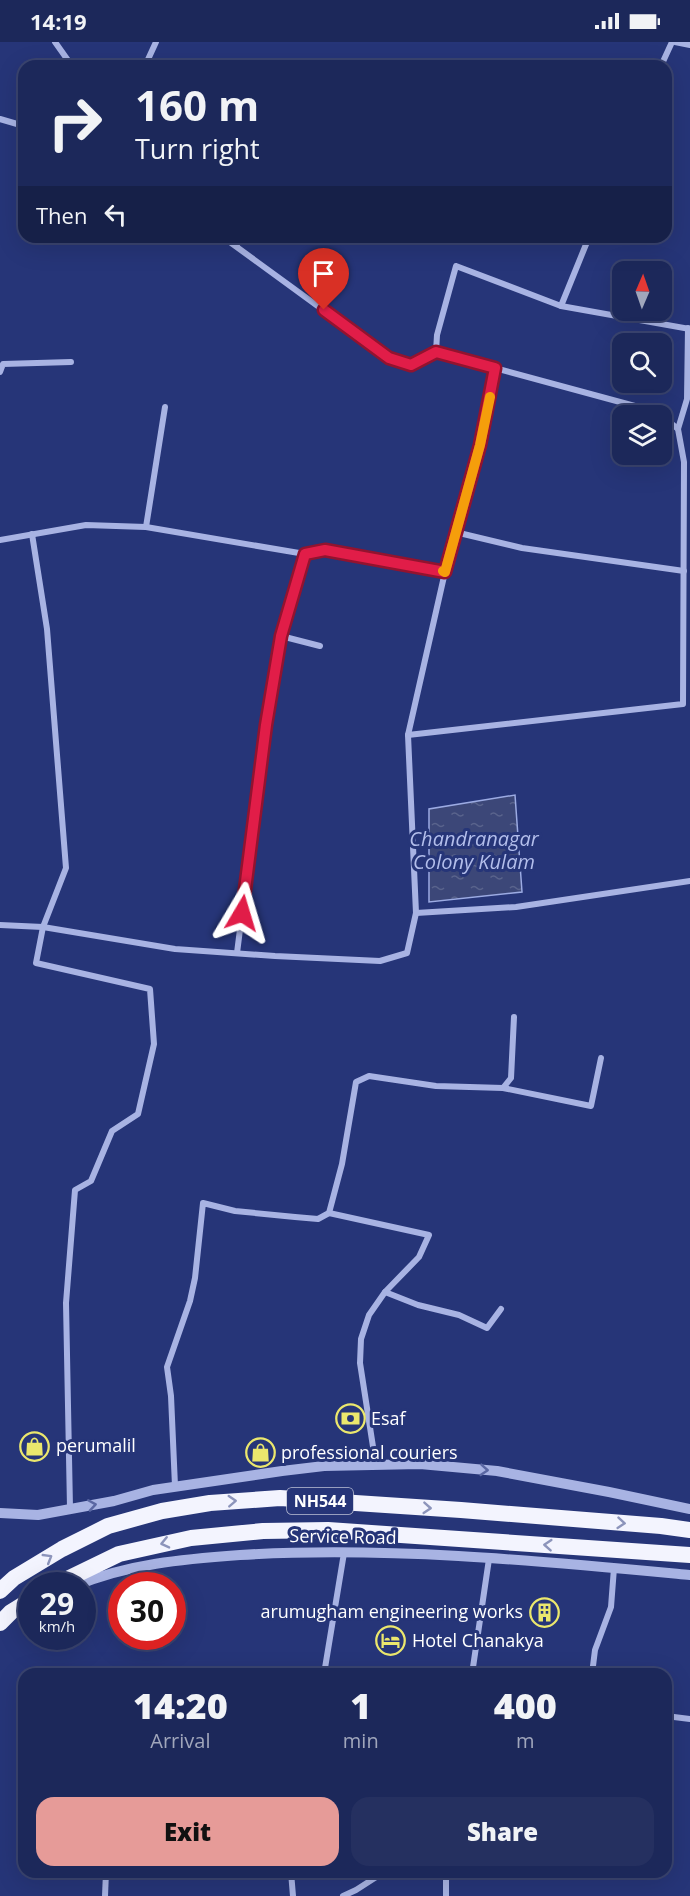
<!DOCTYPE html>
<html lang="en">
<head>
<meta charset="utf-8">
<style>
	:root { --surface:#1c285a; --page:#253060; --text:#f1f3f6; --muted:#a0a6bb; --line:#3a4470; --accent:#e69b98 }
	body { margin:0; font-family:"Open Sans",sans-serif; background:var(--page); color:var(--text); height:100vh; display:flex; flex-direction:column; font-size:22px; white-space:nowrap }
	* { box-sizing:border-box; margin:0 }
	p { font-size:20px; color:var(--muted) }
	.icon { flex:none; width:33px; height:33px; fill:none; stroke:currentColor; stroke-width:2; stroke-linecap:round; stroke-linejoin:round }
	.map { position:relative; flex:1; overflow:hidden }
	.side { position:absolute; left:18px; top:1626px; width:654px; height:210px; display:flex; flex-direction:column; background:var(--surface); border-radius:18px; box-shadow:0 6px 24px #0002,0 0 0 2px var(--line) }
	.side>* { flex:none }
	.guide { position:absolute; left:18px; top:18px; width:654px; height:183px; border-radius:18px; box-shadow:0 6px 24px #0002,0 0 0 2px var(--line); background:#1c285a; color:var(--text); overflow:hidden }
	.needle { width:39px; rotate:2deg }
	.fabs { position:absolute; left:612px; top:219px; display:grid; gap:12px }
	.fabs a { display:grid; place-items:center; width:60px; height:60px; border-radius:12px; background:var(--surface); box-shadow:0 6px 24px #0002,0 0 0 2px var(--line); font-size:30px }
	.speed { position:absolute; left:18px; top:1530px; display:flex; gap:12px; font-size:30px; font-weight:700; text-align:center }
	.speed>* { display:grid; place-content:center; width:78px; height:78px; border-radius:50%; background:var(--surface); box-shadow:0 6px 24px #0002,0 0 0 2px var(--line); line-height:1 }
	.speed small { font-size:15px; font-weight:400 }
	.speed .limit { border:9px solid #d22; background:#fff; color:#111 }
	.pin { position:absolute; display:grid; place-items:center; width:51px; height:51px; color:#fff; margin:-62px -26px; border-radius:50% 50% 50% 0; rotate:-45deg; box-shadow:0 0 6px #0007 }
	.pin .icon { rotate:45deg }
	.me { position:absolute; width:66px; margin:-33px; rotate:7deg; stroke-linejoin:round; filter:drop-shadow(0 0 4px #0008) }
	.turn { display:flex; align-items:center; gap:21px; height:126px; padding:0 18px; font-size:27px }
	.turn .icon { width:78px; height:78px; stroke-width:2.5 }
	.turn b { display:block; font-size:42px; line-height:51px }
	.then { display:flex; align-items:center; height:57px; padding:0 18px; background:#0003; gap:12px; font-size:22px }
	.eta { display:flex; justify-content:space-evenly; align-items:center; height:102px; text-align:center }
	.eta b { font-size:36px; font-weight:800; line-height:42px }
	.action { display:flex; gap:12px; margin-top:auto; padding:12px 18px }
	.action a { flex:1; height:69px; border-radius:18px; background:var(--accent); color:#111; font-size:24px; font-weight:800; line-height:69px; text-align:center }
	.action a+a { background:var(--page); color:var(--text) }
	.status { display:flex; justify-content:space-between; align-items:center; height:42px; padding:0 30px; background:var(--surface); direction:ltr }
	.status svg { height:16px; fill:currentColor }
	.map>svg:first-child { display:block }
</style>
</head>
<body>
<div class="status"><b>14:19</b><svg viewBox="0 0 49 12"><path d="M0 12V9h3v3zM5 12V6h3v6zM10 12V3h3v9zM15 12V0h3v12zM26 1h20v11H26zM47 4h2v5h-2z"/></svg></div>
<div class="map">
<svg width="690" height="1854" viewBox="0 0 690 1854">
	<defs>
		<pattern id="water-ripples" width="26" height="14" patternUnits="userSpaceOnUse" patternTransform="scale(1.5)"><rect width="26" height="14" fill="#3c4778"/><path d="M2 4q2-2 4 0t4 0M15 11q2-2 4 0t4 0" fill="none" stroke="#59638c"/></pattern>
	</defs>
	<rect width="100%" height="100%" fill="#263578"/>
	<!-- water -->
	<path fill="url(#water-ripples)" stroke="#9cabe3" stroke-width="1.5" d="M 515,753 L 522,850 L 429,860 L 429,767 Z"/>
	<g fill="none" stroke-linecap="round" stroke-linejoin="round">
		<!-- minor -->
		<g stroke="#a8b3e3" stroke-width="6">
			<path d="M 55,0 L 72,24"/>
			<path d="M 675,0 L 690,3"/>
			<path d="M 145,24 L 156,0"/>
			<path d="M 661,24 L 672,0"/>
			<path d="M 0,77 L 24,84"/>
			<path d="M 223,195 L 389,316 L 411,323 L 436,310 L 657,370 L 661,374"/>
			<path d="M 236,204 L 241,195"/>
			<path d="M 561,264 L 690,287"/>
			<path d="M 436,310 L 437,293 L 456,224 L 561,264 L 589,195"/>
			<path d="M 0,330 L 3,322 L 71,320"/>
			<path d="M 678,387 L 687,357 L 688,286"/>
			<path d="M 146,485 L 165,365"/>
			<path d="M 455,490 L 522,506 L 684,529"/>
			<path d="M 32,492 L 47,587 L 66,826 L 43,885 L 36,921 L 150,947 L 154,1002 L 138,1072 L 112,1089 L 91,1139 L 75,1148 L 66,1261 L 70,1466"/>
			<path d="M 0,498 L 86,483 L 146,485 L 305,512 L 281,594 L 320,604"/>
			<path d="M 305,512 L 325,508 L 445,530"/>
			<path d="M 408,693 L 445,530 L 480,403 L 495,326"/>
			<path d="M 416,871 L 516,865 L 690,839"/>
			<path d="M 0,883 L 43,885 L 175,907 L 275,914 L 380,919 L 407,911 L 416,871 L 408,693 L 683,662 L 684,420 L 678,387 L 662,374"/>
			<path d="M 237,911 L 266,683 L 281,594"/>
			<path d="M 503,1046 L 591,1064 L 601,1016"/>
			<path d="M 329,1171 L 429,1193 L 419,1215 L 385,1250 L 369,1273 L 361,1297 L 360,1321 L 376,1424"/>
			<path d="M 385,1250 L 418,1263 L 459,1273 L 487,1286 L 501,1267"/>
			<path d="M 175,1444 L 171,1354 L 167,1325 L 190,1259 L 195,1236 L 203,1161 L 235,1169 L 295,1175 L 318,1177 L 329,1171 L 342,1122 L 356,1040 L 369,1034 L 436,1044 L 503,1046 L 511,1036 L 514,975"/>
			<path d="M 324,1632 L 344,1511"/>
			<path d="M 472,1632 L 489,1517"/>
			<path d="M 592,1632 L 595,1608 L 611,1565 L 614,1526"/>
			<path d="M 666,1674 L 690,1677"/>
			<path d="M 291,1830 L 293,1854"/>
			<path d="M 105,1854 L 106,1830"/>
			<path d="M 343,1854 L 356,1848 L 384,1830"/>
			<path d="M 446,1854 L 446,1830"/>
		</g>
		<!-- tertiary -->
		<g stroke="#a8b3e3" stroke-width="10">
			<path d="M 0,1471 L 38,1473 L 114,1459 L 153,1448 L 282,1429 L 324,1424 L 420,1422 L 497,1429 L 609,1450 L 690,1467"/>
			<path d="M 75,1544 C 127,1522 184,1517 240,1513 C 389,1504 541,1519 690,1533"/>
		</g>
		<!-- trunk -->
		<g stroke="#f3f4fe" stroke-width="16">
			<path d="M 53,1544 L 119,1512 L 191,1496 L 263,1489 L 328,1488 L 690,1513"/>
			<path d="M 0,1549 L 14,1536 L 62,1507 L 108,1484 L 162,1469 L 210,1461 L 280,1456 L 461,1468 L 661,1484 L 690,1488"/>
			<path d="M 0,1581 L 11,1570 L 32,1557"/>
		</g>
	</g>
	<!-- one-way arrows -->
	<defs><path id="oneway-chevron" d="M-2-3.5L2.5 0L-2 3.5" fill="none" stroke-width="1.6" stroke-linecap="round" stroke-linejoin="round" transform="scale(1.5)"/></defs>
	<g stroke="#5a67a3">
		<use href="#oneway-chevron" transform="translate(484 1428) rotate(4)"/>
		<use href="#oneway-chevron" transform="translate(92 1463) rotate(-9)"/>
	</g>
	<g stroke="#8c94bb">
		<use href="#oneway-chevron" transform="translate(232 1459) rotate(-3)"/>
		<use href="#oneway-chevron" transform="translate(427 1466) rotate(4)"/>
		<use href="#oneway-chevron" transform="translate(621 1481) rotate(5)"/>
		<use href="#oneway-chevron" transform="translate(165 1501) rotate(167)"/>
		<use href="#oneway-chevron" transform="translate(548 1503) rotate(-176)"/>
		<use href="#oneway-chevron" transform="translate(48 1516) rotate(-31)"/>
	</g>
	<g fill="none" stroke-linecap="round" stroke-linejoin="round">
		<defs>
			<path id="route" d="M 242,871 L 266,683 L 281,594 L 305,512 L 325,508 L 445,530 L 480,403 L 495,326 L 436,310 L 411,323 L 389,316 L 324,268"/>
		</defs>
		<!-- route casing -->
		<use href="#route" stroke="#92132f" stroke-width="15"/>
		<!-- route -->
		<use href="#route" stroke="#e11d48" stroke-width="10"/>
		<!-- slow -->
		<path stroke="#f59e0b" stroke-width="10" d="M 443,529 L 445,530 L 480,403 L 490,355"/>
	</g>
	<!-- icons -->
	<defs>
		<symbol id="bank-ring" viewBox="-11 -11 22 22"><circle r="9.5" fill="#263578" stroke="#ebe76d" stroke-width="1.5"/><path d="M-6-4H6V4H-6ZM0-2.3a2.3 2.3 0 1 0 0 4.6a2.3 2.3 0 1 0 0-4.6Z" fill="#ebe76d"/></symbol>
		<symbol id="shop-ring" viewBox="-11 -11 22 22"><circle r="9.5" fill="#263578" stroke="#ebe76d" stroke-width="1.5"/><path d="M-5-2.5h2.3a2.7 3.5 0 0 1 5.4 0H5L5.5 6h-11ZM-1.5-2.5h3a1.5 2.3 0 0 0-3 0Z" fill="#ebe76d"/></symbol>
		<symbol id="building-ring" viewBox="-11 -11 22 22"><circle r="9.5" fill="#263578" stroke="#ebe76d" stroke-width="1.5"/><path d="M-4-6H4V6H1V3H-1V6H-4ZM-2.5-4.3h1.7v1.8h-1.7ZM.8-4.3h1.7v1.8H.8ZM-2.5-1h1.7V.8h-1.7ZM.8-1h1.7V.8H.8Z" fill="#ebe76d"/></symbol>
		<symbol id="hotel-ring" viewBox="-11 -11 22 22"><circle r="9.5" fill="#263578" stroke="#ebe76d" stroke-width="1.5"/><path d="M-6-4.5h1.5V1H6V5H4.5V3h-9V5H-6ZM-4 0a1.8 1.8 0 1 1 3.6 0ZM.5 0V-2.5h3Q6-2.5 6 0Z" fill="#ebe76d"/></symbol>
	</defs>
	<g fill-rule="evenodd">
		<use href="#bank-ring" x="334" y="1360" width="33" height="33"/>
		<use href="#shop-ring" x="18" y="1388" width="33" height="33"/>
		<use href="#shop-ring" x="244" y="1394" width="33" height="33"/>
		<use href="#building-ring" x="528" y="1554" width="33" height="33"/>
		<use href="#hotel-ring" x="374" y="1582" width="33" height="33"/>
	</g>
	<g text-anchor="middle" stroke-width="6" stroke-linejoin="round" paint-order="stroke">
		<!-- shield labels -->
		<rect fill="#263578" stroke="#bec2d6" stroke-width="1.5" x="287" y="1446" width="66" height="26" rx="4.5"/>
		<g font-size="16" font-weight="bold" fill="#fff">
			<text x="320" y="1465">NH544</text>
		</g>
		<!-- poi labels -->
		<g font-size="18" fill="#fff" stroke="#263578" text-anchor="start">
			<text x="371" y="1383">Esaf</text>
			<text x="56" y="1410">perumalil</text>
			<text x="281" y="1417">professional couriers</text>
			<text x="523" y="1576" text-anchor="end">arumugham engineering works</text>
			<text x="412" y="1605">Hotel Chanakya</text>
		</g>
		<!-- street labels -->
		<g font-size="18" fill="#fff" stroke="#263578">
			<text transform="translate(343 1495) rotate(1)" y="6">Service Road</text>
		</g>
		<!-- water labels -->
		<g font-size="20" font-style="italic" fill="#b3beeb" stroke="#263578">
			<text x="474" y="804">Chandranagar<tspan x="474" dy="23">Colony Kulam</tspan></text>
		</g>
	</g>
</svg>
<div class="fabs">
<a><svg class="needle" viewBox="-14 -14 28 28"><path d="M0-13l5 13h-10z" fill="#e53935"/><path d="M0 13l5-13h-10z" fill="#a0a6bb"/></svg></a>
<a><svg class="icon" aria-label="search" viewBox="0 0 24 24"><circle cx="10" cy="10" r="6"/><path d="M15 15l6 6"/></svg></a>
<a><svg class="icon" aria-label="layers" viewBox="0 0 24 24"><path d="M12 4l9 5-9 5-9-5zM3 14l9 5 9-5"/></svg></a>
</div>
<div class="speed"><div>29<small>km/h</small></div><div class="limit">30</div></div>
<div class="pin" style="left:324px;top:268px;background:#d93025"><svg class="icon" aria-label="arrive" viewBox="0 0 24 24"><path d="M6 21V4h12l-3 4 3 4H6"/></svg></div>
<svg class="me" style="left:242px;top:871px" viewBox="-20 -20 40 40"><path d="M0-17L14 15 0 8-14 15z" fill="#e11d48" stroke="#fff" stroke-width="4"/></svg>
<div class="guide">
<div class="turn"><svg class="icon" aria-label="right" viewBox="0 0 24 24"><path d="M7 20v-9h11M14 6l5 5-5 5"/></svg><div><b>160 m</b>Turn right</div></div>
<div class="then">Then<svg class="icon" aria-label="left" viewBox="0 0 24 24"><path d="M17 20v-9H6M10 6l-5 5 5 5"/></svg></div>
</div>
<section class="side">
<div class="eta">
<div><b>14:20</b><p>Arrival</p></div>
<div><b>1</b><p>min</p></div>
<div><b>400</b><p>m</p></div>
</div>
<div class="action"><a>Exit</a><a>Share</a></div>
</section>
</div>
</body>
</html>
